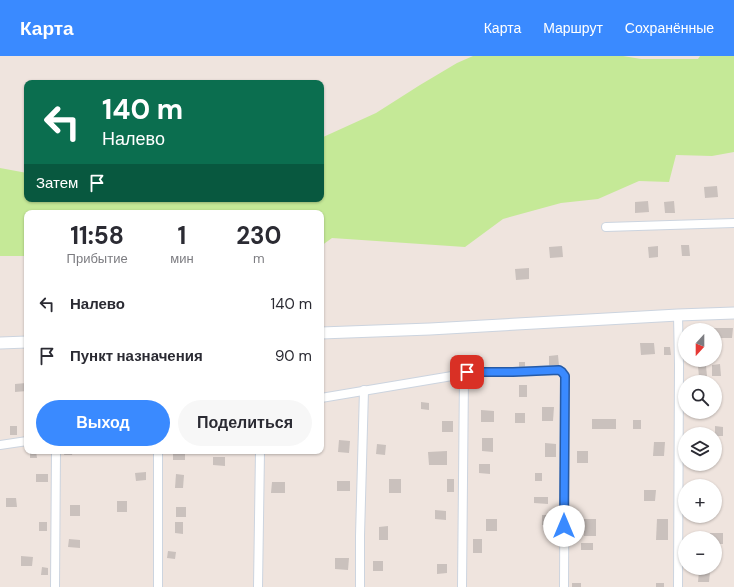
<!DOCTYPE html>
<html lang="ru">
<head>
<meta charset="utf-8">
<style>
	:root { --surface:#fff; --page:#f7f7f7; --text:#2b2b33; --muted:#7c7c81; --accent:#3a8aff }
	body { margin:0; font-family:"DM Sans",sans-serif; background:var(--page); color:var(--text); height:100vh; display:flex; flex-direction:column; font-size:15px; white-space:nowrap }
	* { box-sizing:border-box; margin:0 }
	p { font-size:13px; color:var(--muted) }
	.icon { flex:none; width:22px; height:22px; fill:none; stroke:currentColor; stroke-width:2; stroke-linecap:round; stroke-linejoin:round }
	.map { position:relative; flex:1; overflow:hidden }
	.drawer { position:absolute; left:24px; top:154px; width:300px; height:244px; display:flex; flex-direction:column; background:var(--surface); border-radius:8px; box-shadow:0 1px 3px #0004 }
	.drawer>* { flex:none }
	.hud { position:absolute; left:24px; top:24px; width:300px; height:122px; border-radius:8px; box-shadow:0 1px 3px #0004; background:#0b6e4f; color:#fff; overflow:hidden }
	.needle { width:26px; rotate:201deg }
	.tools { position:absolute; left:678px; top:267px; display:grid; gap:8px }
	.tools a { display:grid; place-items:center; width:44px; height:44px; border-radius:50%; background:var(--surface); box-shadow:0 1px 3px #0004; font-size:20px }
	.pin { position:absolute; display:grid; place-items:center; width:34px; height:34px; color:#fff; margin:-17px; border-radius:8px; box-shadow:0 2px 6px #0006 }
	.me { position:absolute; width:44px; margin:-22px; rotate:0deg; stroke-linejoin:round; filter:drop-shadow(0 0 3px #0008) }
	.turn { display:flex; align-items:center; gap:14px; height:84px; padding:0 12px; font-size:18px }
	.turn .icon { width:52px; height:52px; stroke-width:2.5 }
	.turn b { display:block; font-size:28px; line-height:34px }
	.then { display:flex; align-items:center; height:38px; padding:0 12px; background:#0003; gap:8px; font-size:15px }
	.eta { display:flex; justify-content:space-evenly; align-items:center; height:68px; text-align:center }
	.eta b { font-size:24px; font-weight:700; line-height:28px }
	.button { display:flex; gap:8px; margin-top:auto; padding:8px 12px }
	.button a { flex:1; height:46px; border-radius:24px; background:var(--accent); color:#fff; font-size:16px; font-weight:700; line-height:46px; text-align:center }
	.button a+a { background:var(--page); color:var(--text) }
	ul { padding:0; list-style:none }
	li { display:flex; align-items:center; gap:12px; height:52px; padding:0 12px }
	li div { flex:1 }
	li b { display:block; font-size:15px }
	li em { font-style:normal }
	header { display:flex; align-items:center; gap:24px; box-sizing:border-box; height:56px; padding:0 20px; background:var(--accent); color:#fff }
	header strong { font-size:19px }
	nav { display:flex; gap:22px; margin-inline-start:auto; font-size:14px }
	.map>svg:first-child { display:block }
</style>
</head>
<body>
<header>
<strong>Карта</strong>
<nav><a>Карта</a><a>Маршрут</a><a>Сохранённые</a></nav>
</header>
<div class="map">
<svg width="734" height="531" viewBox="0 0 734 531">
	<rect width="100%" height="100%" fill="#efe4de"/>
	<!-- green -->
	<path fill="#c5e997" d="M 473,0 L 623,0 L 641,3 L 698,3 L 700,0 L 734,0 L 734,96 L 712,100 L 676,99 L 669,126 L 639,125 L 598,143 L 561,147 L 503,163 L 465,191 L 332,182 L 321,190 L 321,157 L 27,157 L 27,200 L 0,200 L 0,112 L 27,117 L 27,143 L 321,143 L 321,82 L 376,57 L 420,29 L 457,7 Z"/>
	<!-- building -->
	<g fill="#cac1bd">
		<path d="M 717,130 L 718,141 L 705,142 L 704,131 Z"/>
		<path d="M 648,145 L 649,156 L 635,157 L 635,146 Z"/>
		<path d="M 674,145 L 675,157 L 665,157 L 664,146 Z"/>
		<path d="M 681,189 L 689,189 L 690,200 L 682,200 Z"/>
		<path d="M 562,190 L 563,201 L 550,202 L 549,191 Z"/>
		<path d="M 658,190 L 658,201 L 649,202 L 648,191 Z"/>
		<path d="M 529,212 L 529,223 L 516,224 L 515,213 Z"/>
		<path d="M 713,272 L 733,272 L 732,282 L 715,282 L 715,274 L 713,274 Z"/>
		<path d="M 640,287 L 654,287 L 655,298 L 641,299 Z"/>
		<path d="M 664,291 L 670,291 L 671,299 L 664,299 Z"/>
		<path d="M 558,299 L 559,310 L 549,311 L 549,300 Z"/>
		<rect x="519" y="306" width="6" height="6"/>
		<path d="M 720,308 L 721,320 L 712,320 L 712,309 Z"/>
		<path d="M 698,310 L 706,310 L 707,320 L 699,321 Z"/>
		<path d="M 26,327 L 27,335 L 15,336 L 15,328 Z"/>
		<rect x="519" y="329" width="8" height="12"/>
		<path d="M 421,346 L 429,347 L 429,354 L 421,353 Z"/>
		<path d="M 542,351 L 554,351 L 553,365 L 542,365 Z"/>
		<path d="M 481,354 L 494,355 L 494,366 L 481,366 Z"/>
		<rect x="515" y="357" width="10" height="10"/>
		<rect x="592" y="363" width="24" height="10"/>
		<rect x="633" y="364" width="8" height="9"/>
		<rect x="442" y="365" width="11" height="11"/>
		<rect x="10" y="370" width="7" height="9"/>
		<path d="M 715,370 L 723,371 L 723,380 L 715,380 Z"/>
		<path d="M 482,382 L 493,382 L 493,396 L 482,395 Z"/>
		<path d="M 339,384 L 350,385 L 349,397 L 338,396 Z"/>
		<path d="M 654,386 L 665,386 L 664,400 L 653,400 Z"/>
		<path d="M 545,387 L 556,388 L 556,401 L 545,401 Z"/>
		<path d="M 377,388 L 386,389 L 385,399 L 376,398 Z"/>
		<path d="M 30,395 L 36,395 L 37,402 L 30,402 Z"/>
		<path d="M 65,395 L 73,395 L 72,399 L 64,399 Z"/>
		<path d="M 185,395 L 185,404 L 173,404 L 173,396 Z"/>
		<path d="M 447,395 L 447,409 L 429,409 L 428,396 Z"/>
		<rect x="577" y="395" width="11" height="12"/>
		<path d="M 213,401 L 225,401 L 225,410 L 213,409 Z"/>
		<path d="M 479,408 L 490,408 L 490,418 L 479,417 Z"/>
		<path d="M 146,416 L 146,424 L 136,425 L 135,417 Z"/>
		<rect x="535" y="417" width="7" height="8"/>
		<rect x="36" y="418" width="12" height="8"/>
		<path d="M 176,418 L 184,419 L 183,432 L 175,432 Z"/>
		<rect x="389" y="423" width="12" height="14"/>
		<rect x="447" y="423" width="7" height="13"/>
		<rect x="337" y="425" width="13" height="10"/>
		<path d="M 272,426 L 285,426 L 285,437 L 271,437 Z"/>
		<path d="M 644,434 L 656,434 L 655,445 L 644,445 Z"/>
		<path d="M 534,441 L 548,441 L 548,448 L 534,447 Z"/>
		<path d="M 6,442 L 16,442 L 17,451 L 6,451 Z"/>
		<rect x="117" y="445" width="10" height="11"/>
		<rect x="70" y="449" width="10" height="11"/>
		<rect x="176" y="451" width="10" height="10"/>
		<path d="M 435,454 L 446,455 L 446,464 L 435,463 Z"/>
		<rect x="542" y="459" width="9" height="10"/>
		<rect x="486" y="463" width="11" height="12"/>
		<rect x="584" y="463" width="12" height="17"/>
		<path d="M 657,463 L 668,463 L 668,484 L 656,484 Z"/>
		<rect x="39" y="466" width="8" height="9"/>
		<path d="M 175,466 L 183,466 L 183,478 L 175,477 Z"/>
		<path d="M 388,470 L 388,484 L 379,484 L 379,471 Z"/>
		<path d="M 710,477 L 723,477 L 723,488 L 715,488 L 715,482 L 710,482 Z"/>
		<path d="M 69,483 L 80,484 L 80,492 L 68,491 Z"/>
		<rect x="473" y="483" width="9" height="14"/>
		<rect x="581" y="487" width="12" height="7"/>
		<path d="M 168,495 L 176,496 L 175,503 L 167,502 Z"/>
		<path d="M 21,500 L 33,501 L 32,510 L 21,510 Z"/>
		<path d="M 335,502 L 349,502 L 348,514 L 335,513 Z"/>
		<rect x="373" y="505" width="10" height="10"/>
		<path d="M 437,508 L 447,508 L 447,517 L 437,518 Z"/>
		<path d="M 42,511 L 48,512 L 48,519 L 41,519 Z"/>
		<path d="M 699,515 L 710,516 L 709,526 L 698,526 Z"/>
		<rect x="572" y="527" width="9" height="4"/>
		<rect x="656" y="527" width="8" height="4"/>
	</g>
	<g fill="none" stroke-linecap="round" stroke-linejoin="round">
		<defs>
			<g id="minor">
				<path d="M 606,171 L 734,167"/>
				<path d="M 321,342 L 464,318 L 467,316 L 513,316 L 559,314 L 562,316 L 565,320 L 564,531"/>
				<path d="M 0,389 L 27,385"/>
				<path d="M 55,531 L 56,395"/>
				<path d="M 158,531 L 158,395"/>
				<path d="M 258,531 L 260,395"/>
				<path d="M 360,531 L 360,480 L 364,334"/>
				<path d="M 462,531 L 464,318"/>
				<path d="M 678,531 L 679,309 L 678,259"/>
			</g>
			<g id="secondary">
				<path d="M 321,277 L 430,273 L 678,259 L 734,257"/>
				<path d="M 0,287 L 27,286"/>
			</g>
		</defs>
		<!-- minor casing -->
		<use href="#minor" stroke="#ccd4df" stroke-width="10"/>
		<!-- secondary casing -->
		<use href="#secondary" stroke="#ccd4df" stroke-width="13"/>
		<!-- minor -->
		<use href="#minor" stroke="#fff" stroke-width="8"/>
		<!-- secondary -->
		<use href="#secondary" stroke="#fff" stroke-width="11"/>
	</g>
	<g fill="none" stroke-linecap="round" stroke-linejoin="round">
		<defs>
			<path id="route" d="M 467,316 L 513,316 L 559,314 L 562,316 L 565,320 L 564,470"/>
		</defs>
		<!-- route casing -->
		<use href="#route" stroke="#265aa6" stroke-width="10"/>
		<!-- route -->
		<use href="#route" stroke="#3a8aff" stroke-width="7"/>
	</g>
</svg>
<div class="tools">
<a><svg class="needle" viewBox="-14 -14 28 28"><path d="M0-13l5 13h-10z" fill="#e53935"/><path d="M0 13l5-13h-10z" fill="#7c7c81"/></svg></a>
<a><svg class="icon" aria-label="search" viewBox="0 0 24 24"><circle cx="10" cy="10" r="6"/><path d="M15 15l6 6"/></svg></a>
<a><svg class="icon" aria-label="layers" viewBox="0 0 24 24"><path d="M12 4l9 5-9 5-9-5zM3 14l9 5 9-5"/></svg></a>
<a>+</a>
<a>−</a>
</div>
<div class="pin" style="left:467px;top:316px;background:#d93025"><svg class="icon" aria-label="arrive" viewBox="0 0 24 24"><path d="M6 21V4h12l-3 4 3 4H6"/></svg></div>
<svg class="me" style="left:564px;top:470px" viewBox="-20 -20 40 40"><circle r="19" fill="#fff"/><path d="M0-13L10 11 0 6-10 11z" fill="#3a8aff"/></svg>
<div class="hud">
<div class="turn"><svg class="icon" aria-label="left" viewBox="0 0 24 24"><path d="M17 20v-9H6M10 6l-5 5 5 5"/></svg><div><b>140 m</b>Налево</div></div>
<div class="then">Затем<svg class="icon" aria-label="arrive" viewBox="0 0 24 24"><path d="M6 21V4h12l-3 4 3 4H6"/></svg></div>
</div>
<section class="drawer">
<div class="eta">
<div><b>11:58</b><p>Прибытие</p></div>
<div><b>1</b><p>мин</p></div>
<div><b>230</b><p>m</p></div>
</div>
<ul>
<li><svg class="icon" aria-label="left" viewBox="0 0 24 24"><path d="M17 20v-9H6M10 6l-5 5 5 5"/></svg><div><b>Налево</b></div><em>140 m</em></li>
<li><svg class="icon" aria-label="arrive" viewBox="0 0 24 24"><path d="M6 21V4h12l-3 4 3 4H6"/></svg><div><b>Пункт назначения</b></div><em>90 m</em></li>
</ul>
<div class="button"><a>Выход</a><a>Поделиться</a></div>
</section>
</div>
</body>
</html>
